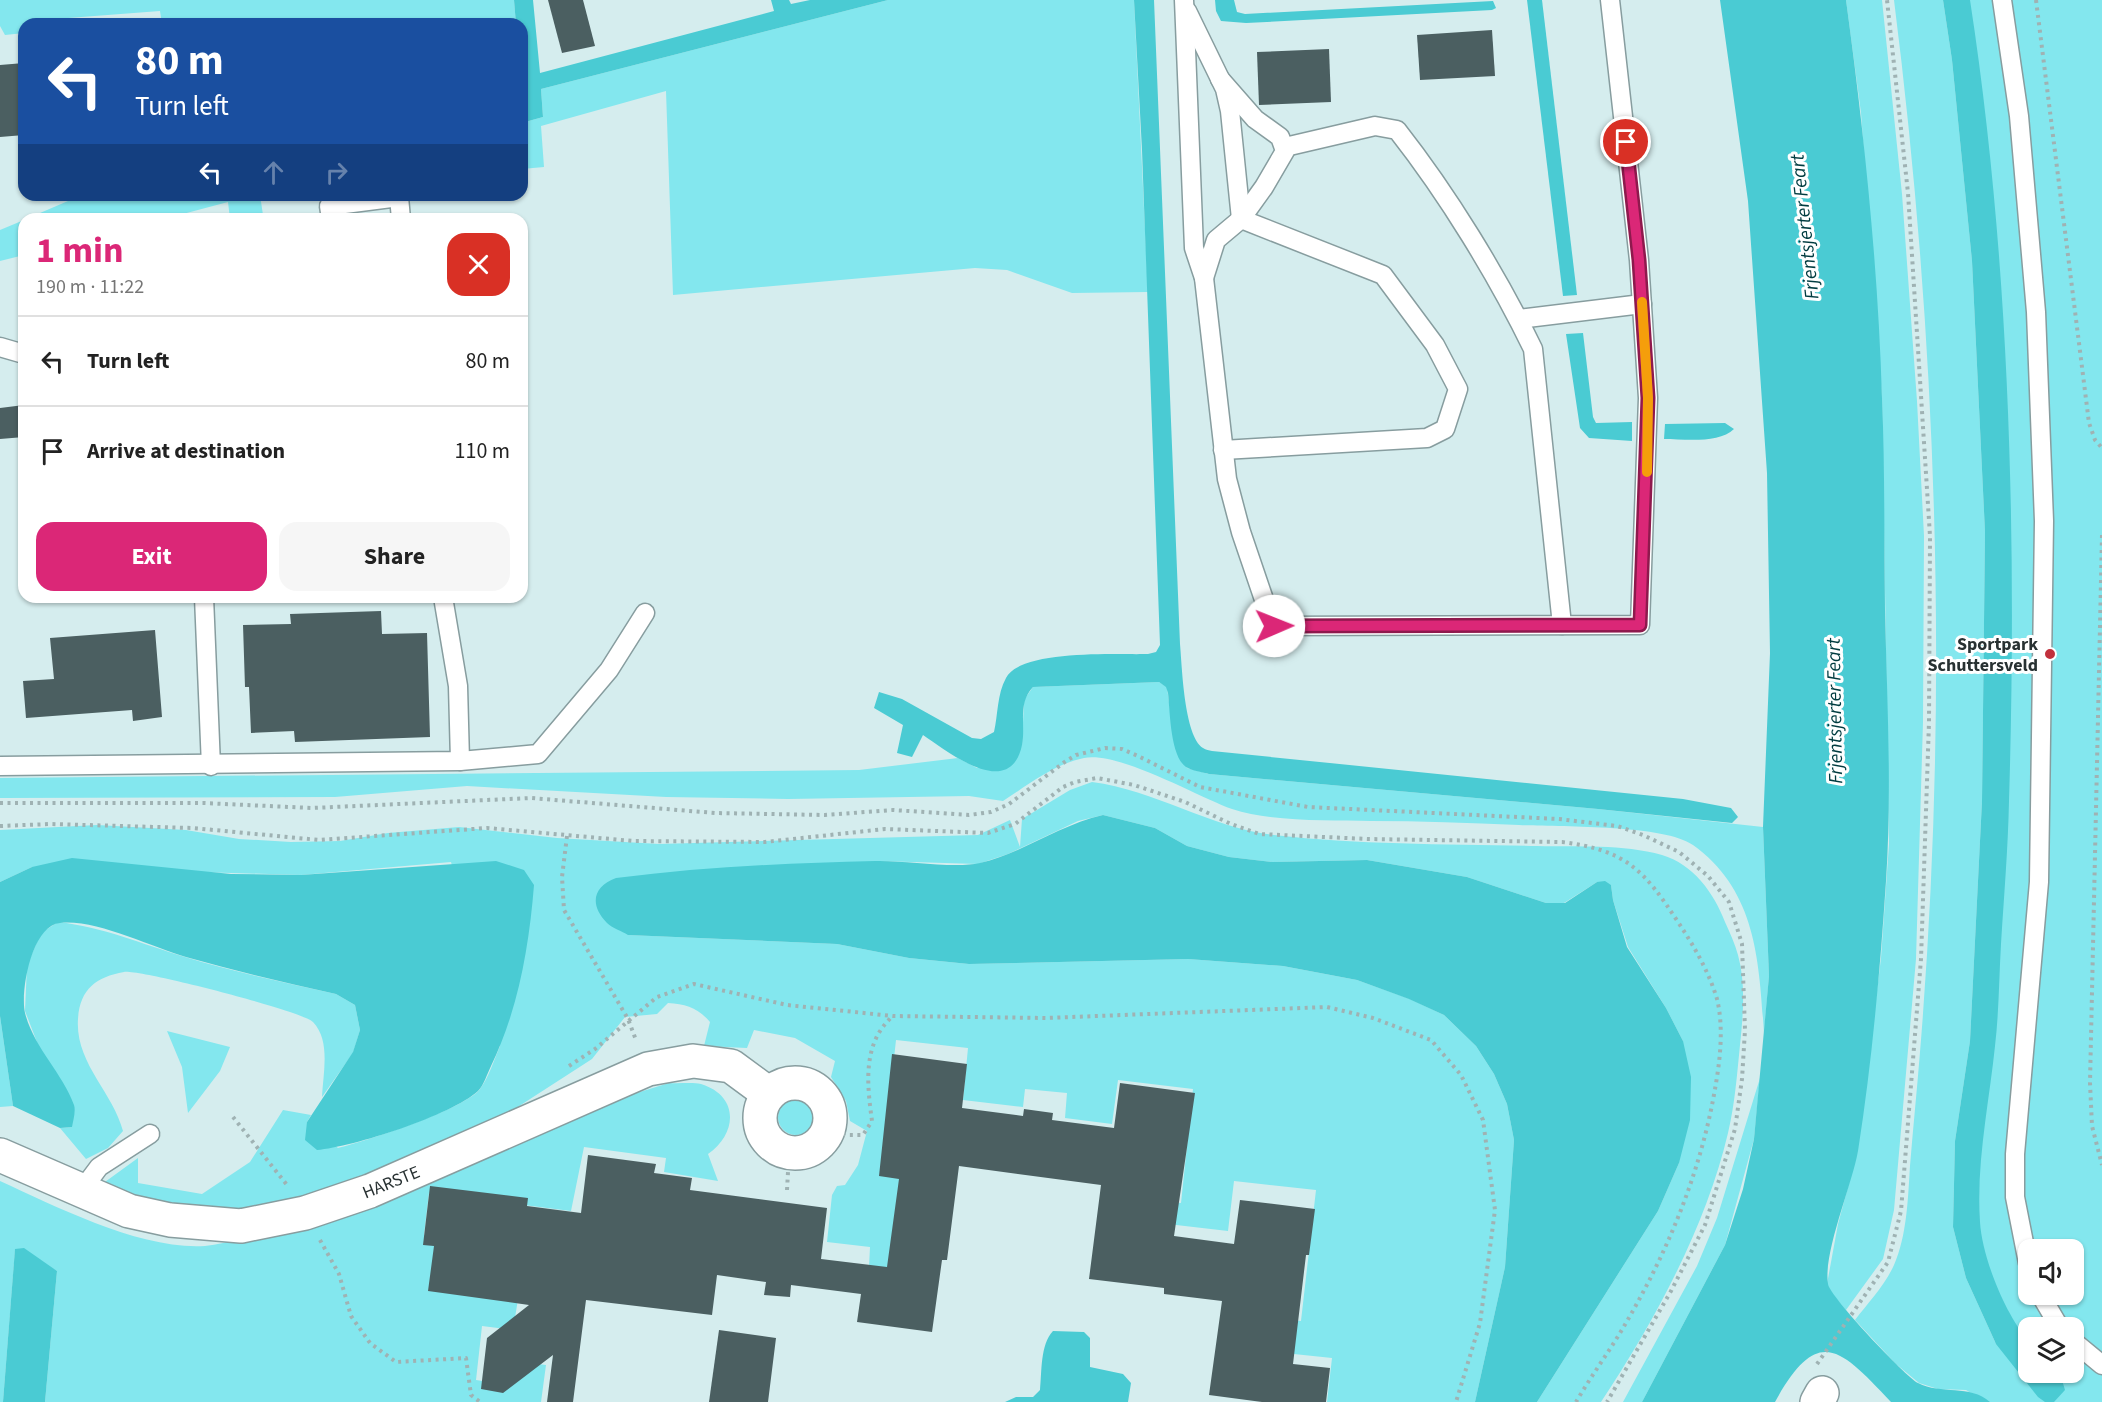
<!DOCTYPE html>
<html lang="en">
<head>
<meta charset="utf-8">
<style>
	:root { --surface:#fff; --page:#f6f6f6; --text:#222; --muted:#767676; --line:#e0e0e0; --accent:#db2777 }
	body { margin:0; font-family:"Source Sans 3",sans-serif; background:var(--page); color:var(--text); height:100vh; display:flex; flex-direction:column; font-size:22px; white-space:nowrap }
	* { box-sizing:border-box; margin:0 }
	p { font-size:20px; color:var(--muted) }
	.icon { flex:none; width:33px; height:33px; fill:none; stroke:currentColor; stroke-width:2; stroke-linecap:round; stroke-linejoin:round }
	.map { position:relative; flex:1; overflow:hidden }
	.side { position:absolute; left:18px; top:213px; width:510px; height:390px; display:flex; flex-direction:column; background:var(--surface); border-radius:18px; box-shadow:0 2px 4px #0004 }
	.side>* { flex:none }
	.hud { position:absolute; left:18px; top:18px; width:510px; height:183px; border-radius:18px; box-shadow:0 2px 4px #0004; background:#1a4fa0; color:#fff; overflow:hidden }
	.buttons { position:absolute; left:2018px; top:1239px; display:grid; gap:12px }
	.buttons a { display:grid; place-items:center; width:66px; height:66px; border-radius:12px; background:var(--surface); box-shadow:0 2px 4px #0004; font-size:30px }
	.pin { position:absolute; display:grid; place-items:center; width:51px; height:51px; color:#fff; margin:-26px; border:3px solid #fff; border-radius:50%; box-shadow:0 2px 6px #0007 }
	.me { position:absolute; width:66px; margin:-33px; rotate:89deg; stroke-linejoin:round; filter:drop-shadow(0 0 4px #0008) }
	.turn { display:flex; align-items:center; gap:21px; height:126px; padding:0 18px; font-size:27px }
	.turn .icon { width:78px; height:78px; stroke-width:2.5 }
	.turn b { display:block; font-size:42px; line-height:51px }
	.lanes { display:flex; align-items:center; height:57px; padding:0 18px; background:#0003; justify-content:center; gap:30px; direction:ltr }
	.lanes .off { opacity:.35 }
	.round { display:grid; place-items:center; flex:none; width:63px; height:63px; border-radius:18px; background:var(--page) }
	.summary { display:flex; align-items:center; justify-content:space-between; height:102px; padding:0 18px }
	h1 { font-size:36px; font-weight:700; line-height:45px; color:var(--accent) }
	.cta { display:flex; gap:12px; margin-top:auto; padding:12px 18px }
	.cta a { flex:1; height:69px; border-radius:18px; background:var(--accent); color:#fff; font-size:24px; font-weight:700; line-height:69px; text-align:center }
	.cta a+a { background:var(--page); color:var(--text) }
	ul { padding:0; list-style:none }
	li { display:flex; align-items:center; gap:18px; height:90px; padding:0 18px; border-top:2px solid var(--line) }
	li div { flex:1 }
	li b { display:block; font-size:22px }
	li em { font-style:normal }
	.map>svg:first-child { display:block }
</style>
</head>
<body>
<div class="map">
<svg width="2102" height="1402" viewBox="0 0 2102 1402">
	<rect width="100%" height="100%" fill="#d5edee"/>
	<!-- green -->
	<g fill="#83e7ee" fill-rule="evenodd">
		<path d="M 0,0 L 514,0 L 516,24 L 162,24 L 160,11 L 42,20 L 41,24 L 24,24 L 24,33 L 5,35 L 0,26 Z"/>
		<path d="M 888,0 L 1134,0 L 1148,292 L 1072,293 L 1007,270 L 975,268 L 673,295 L 666,91 L 541,126 L 544,167 L 522,169 L 522,93 L 525,122 L 543,117 L 541,89 Z"/>
		<path d="M 1846,0 L 1882,0 L 1902,194 L 1917,401 L 1924,536 L 1923,722 L 1916,959 L 1894,1210 L 1883,1259 L 1846,1310 L 1833,1295 L 1827,1284 L 1838,1224 L 1857,1154 L 1881,958 L 1889,844 L 1882,397 L 1861,113 Z"/>
		<path d="M 1894,0 L 1943,0 L 1952,60 L 1972,261 L 1985,532 L 1982,801 L 1970,1041 L 1955,1141 L 1953,1227 L 1966,1278 L 1996,1344 L 1964,1215 L 1998,509 L 1960,0 L 2102,0 L 2102,1402 L 1985,1402 L 1966,1390 L 1938,1389 L 1919,1383 L 1896,1364 L 1855,1320 C 1868,1303 1885,1285 1894,1265 C 1907,1236 1908,1198 1910,1166 C 1913,1128 1917,1090 1920,1052 C 1949,702 1938,348 1894,0 ZM 2028,1250 L 2073,1250 L 2073,1294 L 2028,1294 ZM 2028,1328 L 2073,1328 L 2073,1372 L 2028,1372 Z"/>
		<path d="M 82,195 L 260,195 L 263,215 L 256,216 L 256,219 L 230,219 L 228,202 L 164,219 L 26,219 Z"/>
		<path d="M 24,220 L 24,255 L 0,261 L 0,230 Z"/>
		<path d="M 1159,682 L 1167,687 L 1174,741 L 1187,768 L 1209,774 L 1598,809 L 1763,827 L 1769,976 L 1764,1033 C 1759,962 1757,891 1693,845 C 1663,824 1558,827 1519,825 C 1469,823 1420,821 1371,821 C 1330,820 1271,822 1232,809 C 1198,797 1119,751 1084,758 C 1054,764 1028,785 1003,801 L 969,796 L 788,799 L 666,797 L 467,786 L 335,797 L 0,798 L 0,778 L 859,770 L 958,758 L 977,768 L 1022,745 L 1024,700 L 1033,687 Z"/>
		<path d="M 1092,782 C 1155,790 1211,828 1274,835 C 1361,845 1450,844 1537,846 C 1577,847 1623,844 1662,855 C 1693,864 1714,893 1725,922 C 1730,933 1735,944 1738,955 C 1746,984 1743,1016 1740,1045 C 1737,1074 1735,1104 1728,1133 C 1706,1227 1654,1322 1601,1402 L 1537,1402 L 1658,1211 L 1679,1163 L 1683,1041 L 1666,1008 L 1628,947 L 1613,900 L 1611,885 L 1597,882 L 1564,903 L 1546,903 L 1467,877 L 1367,860 L 1273,862 L 1229,857 L 1187,846 L 1155,828 L 1103,815 L 1078,821 L 1008,854 L 978,864 L 878,861 L 628,935 L 837,944 L 909,958 L 969,964 L 1188,959 L 1283,966 L 1357,980 L 1410,999 L 1444,1015 L 1476,1046 L 1494,1074 L 1507,1104 L 1514,1140 L 1505,1267 L 1475,1402 L 1327,1402 L 1332,1358 L 1266,1351 L 1270,1318 L 1301,1321 L 1316,1190 L 1234,1181 L 1228,1231 L 1159,1223 L 1161,1201 L 1181,1203 L 1193,1089 L 1118,1080 L 1112,1124 L 1065,1118 L 1067,1093 L 1025,1089 L 1023,1107 L 963,1100 L 968,1048 L 896,1040 L 882,1168 L 901,1171 L 890,1270 L 869,1267 L 870,1247 L 827,1242 L 832,1195 L 837,1186 L 845,1185 L 858,1165 L 867,1131 L 850,1121 L 846,1101 L 831,1077 L 835,1061 L 795,1038 L 754,1030 L 747,1048 L 704,1046 L 710,1022 C 698,1008 686,1004 668,1003 L 657,1014 L 625,1017 L 592,1059 L 507,1114 L 307,1200 L 234,1213 L 194,1211 L 98,1187 L 138,1158 L 138,1183 L 202,1194 L 250,1162 L 283,1110 L 311,1115 L 307,1122 L 338,1148 C 366,1141 465,1109 480,1089 C 489,1077 494,1060 500,1046 L 451,862 L 301,875 L 32,867 L 0,882 L 0,830 L 97,825 L 186,830 L 239,839 L 291,842 L 340,841 L 388,833 L 459,827 L 557,838 L 659,844 L 978,835 L 1010,820 L 1020,847 L 1022,819 L 1070,790 Z"/>
		<path d="M 58,922 C 103,927 142,944 185,957 C 235,972 286,983 336,994 L 355,1005 L 360,1030 L 353,1053 L 322,1097 C 323,1073 331,1041 313,1022 C 302,1011 139,969 124,972 C 96,977 80,989 78,1019 C 75,1063 113,1092 123,1131 L 108,1148 L 86,1159 L 60,1128 L 72,1127 L 61,1083 L 40,1050 L 25,1011 L 27,965 L 41,933 Z"/>
		<path d="M 0,1016 L 13,1106 L 0,1107 Z"/>
		<path d="M 167,1031 L 230,1047 L 220,1071 L 188,1113 L 182,1067 Z"/>
		<path d="M 1760,1078 L 1754,1139 L 1725,1245 L 1642,1402 L 1623,1402 L 1697,1266 L 1717,1218 Z"/>
		<path d="M 669,1083 C 679,1084 692,1082 701,1084 C 740,1096 737,1134 708,1154 L 718,1181 L 664,1172 L 666,1158 L 584,1147 L 571,1211 L 429,1193 L 424,1235 L 446,1238 L 519,1293 L 513,1330 L 482,1326 L 476,1380 L 502,1384 L 506,1360 L 546,1365 L 541,1402 L 45,1402 L 57,1271 L 15,1250 L 3,1402 L 0,1402 L 0,1181 C 57,1207 141,1250 205,1246 C 217,1245 229,1241 241,1239 L 617,1099 Z"/>
		<circle cx="796" cy="1117" r="18"/>
	</g>
	<!-- water -->
	<g fill="#4acbd3">
		<path d="M 514,0 L 533,0 L 540,73 L 774,11 L 771,0 L 789,0 L 791,4 L 810,0 L 888,0 L 541,89 L 543,117 L 525,122 L 522,24 L 516,24 Z"/>
		<path d="M 1134,0 L 1154,0 L 1180,644 C 1182,666 1184,736 1203,748 C 1206,750 1209,750 1212,751 L 1683,799 L 1731,808 L 1738,817 L 1732,823 L 1598,809 L 1209,774 C 1203,772 1192,771 1186,767 C 1170,756 1170,710 1168,693 L 1166,687 L 1159,682 L 1033,687 C 1017,704 1026,725 1022,745 C 1010,802 947,751 923,735 L 912,757 L 897,753 L 903,725 L 874,708 L 879,692 L 902,699 L 972,738 L 981,739 L 994,732 C 998,715 997,694 1006,678 C 1021,649 1117,655 1148,654 L 1156,652 L 1160,645 L 1142,150 Z"/>
		<path d="M 1215,0 L 1234,0 L 1237,12 L 1245,14 L 1493,1 L 1496,8 L 1492,10 L 1246,23 L 1221,21 L 1216,11 Z"/>
		<path d="M 1527,0 L 1542,0 L 1577,295 L 1563,296 Z"/>
		<path d="M 1720,0 L 1846,0 C 1864,132 1878,265 1882,398 C 1885,469 1884,539 1885,610 C 1887,700 1892,791 1886,881 C 1880,971 1872,1062 1858,1151 C 1852,1185 1823,1253 1828,1284 C 1830,1297 1905,1376 1918,1383 C 1941,1395 1970,1384 1990,1402 L 1891,1402 C 1840,1348 1818,1324 1775,1402 L 1642,1402 L 1725,1245 L 1743,1189 L 1754,1139 L 1769,976 L 1763,827 L 1770,653 L 1767,473 L 1748,201 Z"/>
		<path d="M 1943,0 L 1970,0 C 2010,260 2017,538 2009,801 C 2008,849 2004,896 2001,944 C 1999,978 1999,1012 1995,1046 C 1989,1104 1976,1163 1980,1222 C 1982,1257 2005,1314 2028,1340 L 2028,1372 L 2055,1373 L 2062,1380 L 2065,1390 L 2054,1402 L 2045,1402 L 2038,1397 L 1996,1344 L 1966,1278 L 1953,1227 L 1955,1141 L 1970,1041 L 1982,801 L 1985,532 L 1972,261 L 1952,60 Z"/>
		<path d="M 1583,333 L 1593,417 L 1596,423 L 1632,422 L 1632,441 L 1589,438 L 1580,428 L 1566,334 Z"/>
		<path d="M 1725,423 L 1734,429 C 1719,444 1684,439 1664,439 L 1665,424 Z"/>
		<path d="M 1103,815 L 1155,828 L 1187,846 L 1229,857 L 1273,862 L 1367,860 L 1467,877 L 1546,903 L 1565,903 L 1597,882 L 1605,881 L 1611,885 L 1613,900 L 1627,947 L 1666,1008 L 1683,1041 L 1691,1077 L 1690,1120 L 1679,1163 L 1658,1211 L 1537,1402 L 1475,1402 L 1505,1267 L 1514,1140 L 1507,1104 L 1494,1074 L 1476,1046 L 1444,1015 L 1409,999 L 1357,980 L 1283,966 L 1188,959 L 969,964 L 909,958 L 837,944 L 628,935 C 622,931 612,928 607,923 C 589,905 593,886 616,878 C 702,867 788,863 875,861 C 904,860 954,869 980,863 C 1023,853 1059,825 1103,815 Z"/>
		<path d="M 72,858 L 231,874 L 301,875 L 496,861 L 524,870 L 534,885 C 529,948 518,1010 491,1066 C 487,1074 484,1085 478,1091 C 452,1115 353,1147 317,1150 L 305,1140 L 307,1122 L 353,1052 L 360,1030 L 355,1005 L 336,994 C 286,983 236,971 186,957 C 151,947 96,919 60,923 C 32,925 20,991 25,1013 C 34,1048 62,1072 74,1105 C 76,1111 73,1121 72,1127 L 60,1128 L 13,1106 L 0,1016 L 0,882 L 32,867 Z"/>
		<path d="M 24,1248 L 57,1271 L 45,1402 L 3,1402 L 15,1249 Z"/>
		<path d="M 1053,1331 L 1084,1332 L 1090,1338 L 1090,1367 L 1123,1374 L 1131,1383 L 1128,1402 L 1005,1402 L 1016,1397 L 1033,1397 L 1040,1390 C 1042,1372 1040,1345 1053,1331 Z"/>
	</g>
	<!-- building -->
	<g fill="#4b5f61">
		<path d="M 548,0 L 583,0 L 595,46 L 562,53 Z"/>
		<path d="M 1492,30 L 1495,76 L 1420,80 L 1417,35 Z"/>
		<path d="M 1329,49 L 1331,102 L 1259,105 L 1257,52 Z"/>
		<path d="M 24,63 L 24,135 L 0,137 L 0,65 Z"/>
		<path d="M 24,405 L 24,437 L 0,439 L 0,408 Z"/>
		<path d="M 381,611 L 382,634 L 427,633 L 430,737 L 295,742 L 294,731 L 251,733 L 249,687 L 245,687 L 243,625 L 291,624 L 290,614 Z"/>
		<path d="M 155,630 L 162,717 L 133,721 L 132,710 L 26,718 L 23,681 L 54,679 L 50,638 Z"/>
		<path d="M 892,1054 L 967,1064 L 962,1108 L 1023,1116 L 1024,1109 L 1053,1113 L 1052,1120 L 1114,1128 L 1120,1083 L 1195,1093 L 1174,1236 L 1234,1244 L 1240,1200 L 1315,1209 L 1309,1255 L 1306,1255 L 1293,1364 L 1330,1368 L 1326,1402 L 1262,1402 L 1209,1395 L 1222,1301 L 1164,1294 L 1164,1288 L 1089,1279 L 1101,1185 L 959,1166 L 947,1260 L 942,1260 L 932,1332 L 857,1322 L 861,1294 L 791,1285 L 790,1297 L 764,1295 L 766,1282 L 717,1275 L 712,1315 L 586,1300 L 573,1402 L 547,1402 L 553,1355 L 503,1393 L 481,1389 L 487,1338 L 529,1305 L 428,1291 L 434,1246 L 423,1245 L 430,1186 L 528,1198 L 527,1206 L 581,1213 L 588,1155 L 656,1164 L 654,1173 L 692,1178 L 690,1190 L 827,1208 L 821,1259 L 887,1267 L 899,1179 L 879,1176 Z"/>
		<path d="M 719,1330 L 776,1338 L 768,1402 L 709,1402 Z"/>
	</g>
	<g fill="none" stroke-linecap="round" stroke-linejoin="round">
		<defs>
			<g id="lane">
				<path d="M 1184,0 L 1194,248 L 1204,278 L 1227,479 L 1241,532 L 1273,626 L 1640,625 L 1648,398 L 1639,260 L 1610,0"/>
				<path d="M 2002,0 L 2019,116 L 2036,312 L 2044,521 L 2039,882 L 2015,1154 L 2015,1197 L 2028,1263"/>
				<path d="M 1187,11 L 1225,89 L 1230,111 L 1241,219"/>
				<path d="M 1285,147 L 1375,126 L 1397,130 C 1448,195 1497,275 1533,349 L 1562,625"/>
				<path d="M 331,219 L 329,206 L 399,197 L 401,219"/>
				<path d="M 1204,278 L 1216,240 L 1241,219 L 1264,187 L 1285,151 L 1280,137 L 1255,119 L 1220,79"/>
				<path d="M 1519,319 L 1642,304"/>
				<path d="M 0,347 L 24,354"/>
				<path d="M 1223,450 L 1427,438 L 1445,429 L 1458,389 L 1435,345 L 1383,275 L 1241,219"/>
				<path d="M 204,597 L 211,766"/>
				<path d="M 460,761 L 538,754 L 609,670 L 645,613"/>
				<path d="M 0,766 L 460,761 L 458,686 L 443,597"/>
				<path d="M 81,1191 L 99,1167 L 150,1134"/>
				<path d="M 2040,1294 L 2060,1328"/>
				<path d="M 2073,1341 L 2102,1365"/>
			</g>
			<g id="street">
				<circle cx="795" cy="1118" r="35"/>
				<path d="M 0,1155 L 129,1211 L 170,1220 L 241,1226 L 305,1213 L 370,1191 L 648,1069 L 693,1061 L 731,1066 L 769,1094"/>
				<path d="M 1817,1402 L 1822,1393"/>
			</g>
		</defs>
		<!-- lane casing -->
		<use href="#lane" stroke="#879d9f" stroke-width="21"/>
		<!-- street casing -->
		<use href="#street" stroke="#879d9f" stroke-width="36"/>
		<!-- path -->
		<g stroke="#9fb2b3" stroke-width="4" stroke-dasharray="3 4.5" stroke-linecap="butt">
			<path d="M 2036,0 L 2089,423 L 2095,440 L 2102,448"/>
			<path d="M 2102,535 L 2090,1083 L 2092,1126 L 2102,1165"/>
			<path d="M 0,803 L 203,803 L 312,808 L 531,798 L 715,813 L 825,815 L 893,810 L 969,815 L 991,812 L 1009,804 L 1066,761 L 1076,755 L 1105,748 L 1122,749 L 1138,756 L 1200,787 L 1308,807 L 1559,819 L 1617,826 L 1643,835 L 1679,852 L 1708,876 L 1729,902 L 1742,944 L 1745,1030 L 1742,1079 L 1735,1129 L 1705,1225 L 1671,1291 L 1607,1402"/>
			<path d="M 0,826 L 50,824 L 193,828 L 319,840 L 487,828 L 633,841 L 765,842 L 885,829 L 988,833 L 1015,824 L 1063,787 L 1075,782 L 1097,778 L 1134,785 L 1185,802 L 1231,824 L 1259,834 L 1368,839 L 1562,842 C 1626,850 1644,870 1678,922 C 1694,946 1709,972 1717,999 C 1724,1028 1720,1061 1715,1089 C 1700,1176 1665,1258 1620,1333 C 1606,1356 1590,1378 1576,1402"/>
			<path d="M 567,836 L 562,877 L 564,910 L 628,1019 L 636,1040"/>
			<path d="M 569,1066 L 595,1049 L 657,997 L 694,984 L 787,1005 L 893,1016 L 1046,1018 L 1327,1007 L 1373,1018 L 1431,1040 L 1461,1075 L 1483,1120 L 1495,1210 L 1480,1323 L 1456,1402"/>
			<path d="M 233,1117 L 287,1185"/>
			<path d="M 828,1130 L 847,1135 L 863,1135 L 872,1121 C 867,1084 862,1043 893,1016"/>
			<path d="M 787,1190 L 789,1154"/>
			<path d="M 320,1240 L 339,1274 L 351,1316 L 370,1343 L 396,1362 L 466,1358 L 471,1395 L 480,1402"/>
			<path d="M 1817,1364 L 1888,1262 L 1901,1211 L 1921,959 L 1929,722 L 1930,536 L 1908,193 L 1887,0"/>
		</g>
		<!-- lane -->
		<use href="#lane" stroke="#fff" stroke-width="18"/>
		<!-- street -->
		<use href="#street" stroke="#fff" stroke-width="33"/>
	</g>
	<g fill="none" stroke-linecap="round" stroke-linejoin="round">
		<defs>
			<path id="route" d="M 1274,626 L 1640,625 L 1648,398 L 1639,260 L 1626,142"/>
		</defs>
		<!-- route casing -->
		<use href="#route" stroke="#8e194d" stroke-width="15"/>
		<!-- route -->
		<use href="#route" stroke="#db2777" stroke-width="10"/>
		<!-- slow -->
		<path stroke="#f59e0b" stroke-width="10" d="M 1642,302 L 1648,398 L 1647,472"/>
	</g>
	<!-- markers -->
	<circle fill="#c1313d" stroke="#fff" stroke-width="2" cx="2050" cy="654" r="6"/>
	<g text-anchor="middle" stroke-width="6" stroke-linejoin="round" paint-order="stroke">
		<!-- poi labels -->
		<g font-size="18" font-weight="bold" fill="#283132" stroke="#fff" text-anchor="end">
			<text x="2038" y="650">Sportpark<tspan x="2038" dy="21">Schuttersveld</tspan></text>
		</g>
		<!-- street labels -->
		<g font-size="18" fill="#283132" stroke="#fff">
			<text transform="translate(391 1182) rotate(-22)" y="6">HARSTE</text>
		</g>
		<!-- water labels -->
		<g font-size="20" font-style="italic" fill="#003c40" stroke="#fff">
			<text transform="translate(1804 227) rotate(-96)" y="7">Frjentsjerter Feart</text>
			<text transform="translate(1834 711) rotate(-91)" y="7">Frjentsjerter Feart</text>
		</g>
	</g>
</svg>
<div class="buttons">
<a><svg class="icon" aria-label="sound" viewBox="0 0 24 24"><path d="M4 9h4l5-4v14l-5-4H4zM17 9q2 3 0 6"/></svg></a>
<a><svg class="icon" aria-label="layers" viewBox="0 0 24 24"><path d="M12 4l9 5-9 5-9-5zM3 14l9 5 9-5"/></svg></a>
</div>
<div class="pin" style="left:1626px;top:142px;background:#d93025"><svg class="icon" aria-label="arrive" viewBox="0 0 24 24"><path d="M6 21V4h12l-3 4 3 4H6"/></svg></div>
<svg class="me" style="left:1274px;top:626px" viewBox="-20 -20 40 40"><circle r="19" fill="#fff"/><path d="M0-13L10 11 0 6-10 11z" fill="#db2777"/></svg>
<div class="hud">
<div class="turn"><svg class="icon" aria-label="left" viewBox="0 0 24 24"><path d="M17 20v-9H6M10 6l-5 5 5 5"/></svg><div><b>80 m</b>Turn left</div></div>
<div class="lanes"><svg class="icon" aria-label="left" viewBox="0 0 24 24"><path d="M17 20v-9H6M10 6l-5 5 5 5"/></svg><svg class="icon off" aria-label="ahead" viewBox="0 0 24 24"><path d="M12 20V5M6 11l6-6 6 6"/></svg><svg class="icon off" aria-label="right" viewBox="0 0 24 24"><path d="M7 20v-9h11M14 6l5 5-5 5"/></svg></div>
</div>
<section class="side">
<div class="summary"><div><h1>1 min</h1><p>190 m · 11:22</p></div><a class="round" style="background:#d93025;color:#fff"><svg class="icon" aria-label="close" viewBox="0 0 24 24"><path d="M6 6l12 12M18 6L6 18"/></svg></a></div>
<ul>
<li><svg class="icon" aria-label="left" viewBox="0 0 24 24"><path d="M17 20v-9H6M10 6l-5 5 5 5"/></svg><div><b>Turn left</b></div><em>80 m</em></li>
<li><svg class="icon" aria-label="arrive" viewBox="0 0 24 24"><path d="M6 21V4h12l-3 4 3 4H6"/></svg><div><b>Arrive at destination</b></div><em>110 m</em></li>
</ul>
<div class="cta"><a>Exit</a><a>Share</a></div>
</section>
</div>
</body>
</html>
